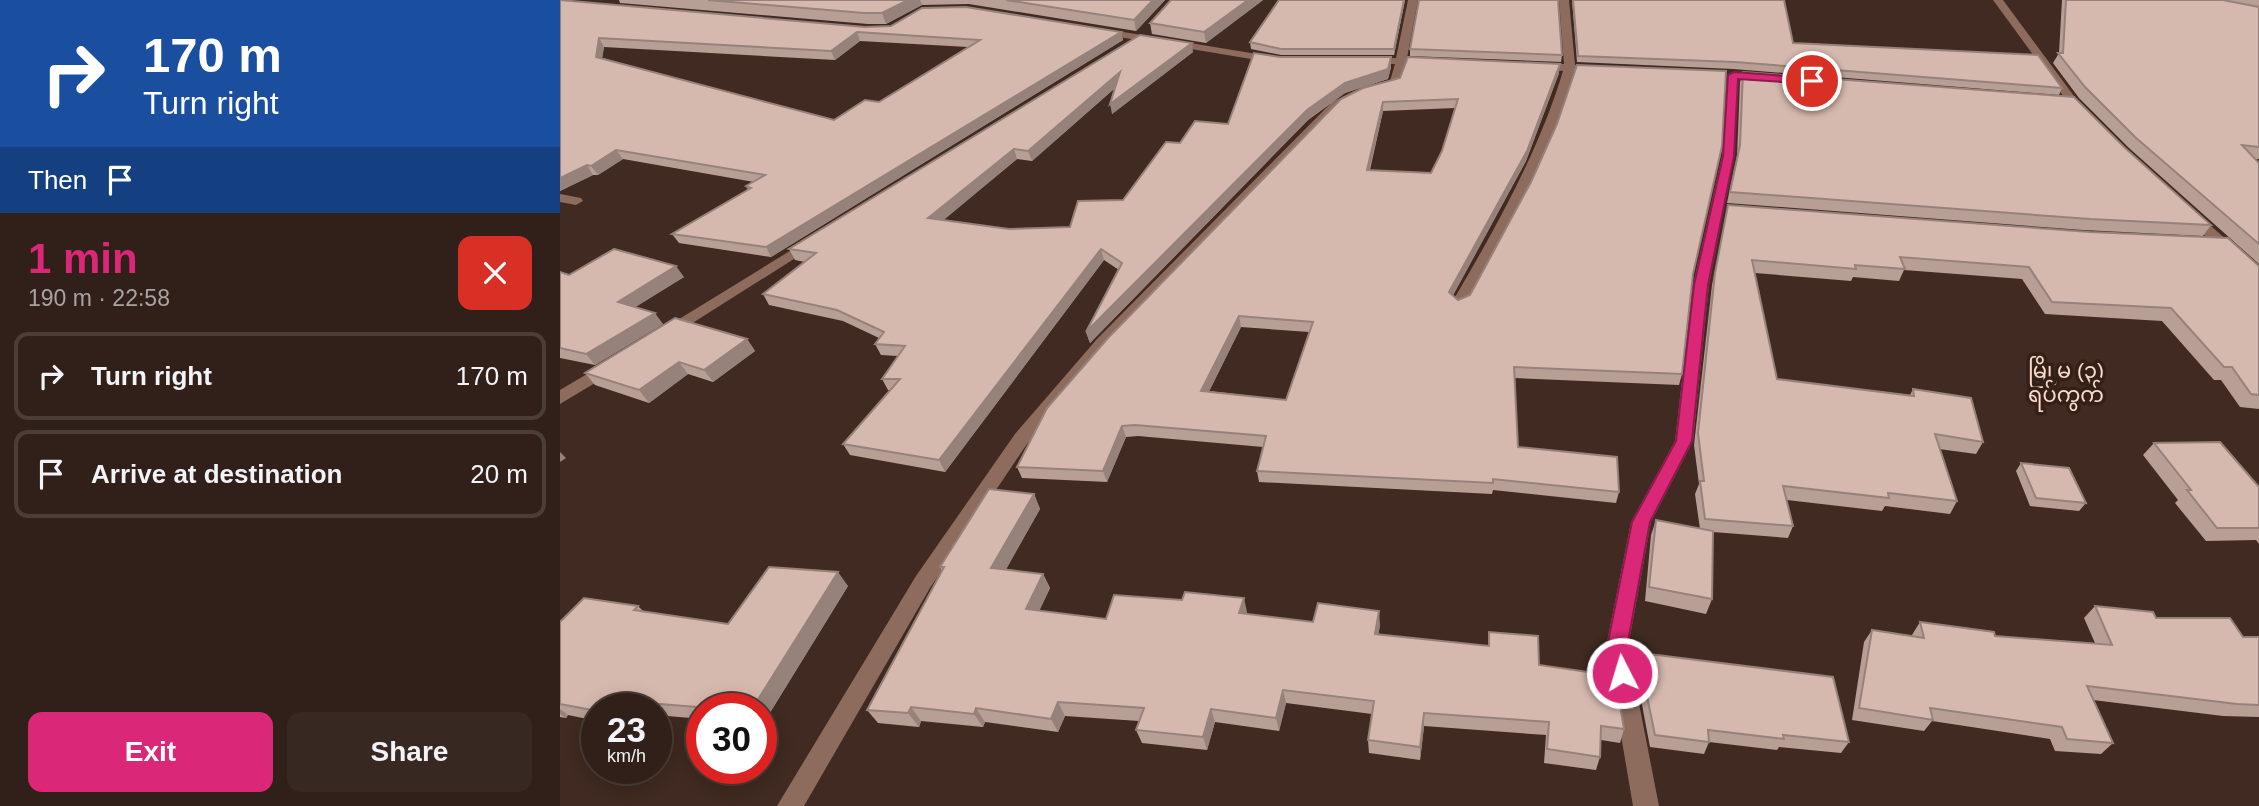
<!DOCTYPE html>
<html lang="en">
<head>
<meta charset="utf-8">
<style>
	:root { --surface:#302019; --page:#382822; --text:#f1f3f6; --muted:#a8a3a2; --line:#4b3e38; --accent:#db2777 }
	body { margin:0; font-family:Helvetica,"Noto Sans Myanmar",sans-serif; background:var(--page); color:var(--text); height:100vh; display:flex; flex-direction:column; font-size:26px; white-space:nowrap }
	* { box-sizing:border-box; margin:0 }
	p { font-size:23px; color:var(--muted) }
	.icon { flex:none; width:38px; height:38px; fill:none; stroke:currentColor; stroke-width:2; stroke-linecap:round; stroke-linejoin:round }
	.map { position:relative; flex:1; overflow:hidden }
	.side { display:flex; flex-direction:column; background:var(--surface); width:560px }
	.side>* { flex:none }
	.banner { background:#1a4fa0; color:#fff; overflow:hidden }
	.speed { position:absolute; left:21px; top:693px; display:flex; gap:14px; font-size:35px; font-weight:700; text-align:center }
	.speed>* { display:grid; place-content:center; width:91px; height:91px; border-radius:50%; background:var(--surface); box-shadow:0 4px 18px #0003,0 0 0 2px var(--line); line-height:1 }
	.speed small { font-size:18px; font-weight:400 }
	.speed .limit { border:10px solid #d22; background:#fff; color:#111 }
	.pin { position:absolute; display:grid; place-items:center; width:60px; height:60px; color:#fff; margin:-30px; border:4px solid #fff; border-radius:50%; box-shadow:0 2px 7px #0007 }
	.me { position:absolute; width:77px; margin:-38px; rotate:355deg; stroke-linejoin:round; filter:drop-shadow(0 0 5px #0008) }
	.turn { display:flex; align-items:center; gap:24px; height:147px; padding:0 28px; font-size:32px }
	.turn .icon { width:91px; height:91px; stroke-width:2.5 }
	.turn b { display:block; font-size:49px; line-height:60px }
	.then { display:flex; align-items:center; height:66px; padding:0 28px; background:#0003; gap:14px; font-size:26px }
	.round { display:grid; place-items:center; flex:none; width:74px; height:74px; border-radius:14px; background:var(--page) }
	.summary { display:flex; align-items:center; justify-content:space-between; height:119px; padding:0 28px }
	h1 { font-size:42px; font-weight:600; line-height:52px; color:var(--accent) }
	.action { display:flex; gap:14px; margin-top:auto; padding:14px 28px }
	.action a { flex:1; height:80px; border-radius:14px; background:var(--accent); color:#fff; font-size:28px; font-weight:600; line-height:80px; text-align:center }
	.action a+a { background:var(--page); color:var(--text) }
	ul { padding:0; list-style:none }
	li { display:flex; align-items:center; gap:21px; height:88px; margin:0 14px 10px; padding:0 14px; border:4px solid var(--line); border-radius:14px }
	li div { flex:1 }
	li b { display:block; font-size:26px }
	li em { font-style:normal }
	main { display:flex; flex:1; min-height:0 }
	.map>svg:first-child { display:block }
</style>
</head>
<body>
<main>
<section class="side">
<div class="banner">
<div class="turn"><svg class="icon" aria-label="right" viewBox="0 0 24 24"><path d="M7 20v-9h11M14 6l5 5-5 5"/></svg><div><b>170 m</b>Turn right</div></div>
<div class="then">Then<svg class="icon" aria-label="arrive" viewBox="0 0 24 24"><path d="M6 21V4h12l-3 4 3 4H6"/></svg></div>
</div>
<div class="summary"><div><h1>1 min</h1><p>190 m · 22:58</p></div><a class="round" style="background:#d93025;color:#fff"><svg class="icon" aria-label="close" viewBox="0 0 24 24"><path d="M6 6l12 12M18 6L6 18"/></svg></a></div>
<ul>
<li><svg class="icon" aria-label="right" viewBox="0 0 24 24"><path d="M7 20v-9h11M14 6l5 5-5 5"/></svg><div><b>Turn right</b></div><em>170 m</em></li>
<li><svg class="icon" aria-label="arrive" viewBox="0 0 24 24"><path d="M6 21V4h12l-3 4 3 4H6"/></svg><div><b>Arrive at destination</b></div><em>20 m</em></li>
</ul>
<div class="action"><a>Exit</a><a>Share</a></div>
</section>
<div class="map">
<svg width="1699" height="806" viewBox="0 0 1699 806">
	<rect width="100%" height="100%" fill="#402a21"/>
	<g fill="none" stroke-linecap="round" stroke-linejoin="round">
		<!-- minor -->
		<g fill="#8d6c5e" fill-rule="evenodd">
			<path d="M 848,0 L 858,0 L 847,58 L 857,61 L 846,64 L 839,85 L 802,95 L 780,106 L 549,347 L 467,444 L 370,588 L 244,806 L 217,806 L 356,576 L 455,434 L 537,339 L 772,102 L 794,91 L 830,81 L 835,64 L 810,64 L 805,61 L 810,58 L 836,58 Z"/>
			<path d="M 999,0 L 1009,0 L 1015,65 L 1038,66 L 1044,69 L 1038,72 L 1014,71 C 991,154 951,235 905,307 L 893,307 L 891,304 C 935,229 978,154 1003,71 L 978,69 L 973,66 L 978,63 L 1004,64 Z"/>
			<path d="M 1433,0 L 1443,0 L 1517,100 L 1529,111 L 1529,117 L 1521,117 L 1509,104 Z"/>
			<path d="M 539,28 L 715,57 L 720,60 L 715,63 L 535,33 L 535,29 Z"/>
			<path d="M 1173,72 L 1179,75 L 1174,156 L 1149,285 L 1133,441 L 1091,522 L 1068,647 L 1099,806 L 1073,806 L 1046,647 L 1071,522 L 1115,441 L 1133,285 L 1162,156 L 1167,75 Z"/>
			<path d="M 0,194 L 21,198 L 23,201 L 16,205 L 0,202 Z"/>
			<path d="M 1631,212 L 1636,213 L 1699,268 L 1699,281 L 1694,279 L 1626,219 L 1624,216 Z"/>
			<path d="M 251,238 L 256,239 L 258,242 L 256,245 L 112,336 L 100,336 L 98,332 Z"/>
			<path d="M 49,361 L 55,363 L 57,367 L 55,371 L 0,404 L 0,390 Z"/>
		</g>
	</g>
	<!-- wall -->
	<g fill="#b89f96" fill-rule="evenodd">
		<path d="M 0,0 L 305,27 L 561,32 L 563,40 L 211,257 L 119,243 L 112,234 L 188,190 L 186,186 L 194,182 L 63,159 L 38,175 L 33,175 L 0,191 ZM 300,41 L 408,47 L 319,102 L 274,120 L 42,58 L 44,47 L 275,60 Z"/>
		<path d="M 59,0 L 605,0 L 576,31 L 409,4 L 362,5 L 326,24 L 308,24 L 60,3 Z"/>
		<path d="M 611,0 L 703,0 L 646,43 L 592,34 L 590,23 Z"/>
		<path d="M 719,0 L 845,0 L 834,55 L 721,55 L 691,49 L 690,42 Z"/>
		<path d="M 1012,0 L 1224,0 L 1233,43 L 1502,88 L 1499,95 L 1173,69 L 1017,62 Z"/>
		<path d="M 1502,0 L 1699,0 L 1699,159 L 1695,159 L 1699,163 L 1699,264 L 1569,148 L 1519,98 L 1493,63 L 1499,53 Z"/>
		<path d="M 580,35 L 633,52 L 552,114 L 555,88 L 472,161 L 457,159 L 383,220 L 449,229 L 510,227 L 563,200 L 620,143 L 668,124 L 720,57 L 831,57 L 831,67 L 828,79 L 785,93 L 748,120 L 530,343 L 526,332 L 559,270 L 544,260 L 385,472 L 290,455 L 283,444 L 330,390 L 328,390 L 322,379 L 338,356 L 321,355 L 315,344 L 319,338 L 283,321 L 209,305 L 203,294 L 245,262 L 235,260 L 229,249 Z"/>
		<path d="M 850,49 L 1002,55 L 1001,62 L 850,56 Z"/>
		<path d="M 1183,72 L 1564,147 L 1651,225 L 1643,236 L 1523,230 L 1167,203 L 1177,156 L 1180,82 Z"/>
		<path d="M 999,73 L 966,161 L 893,295 L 898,300 L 1133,274 L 1122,374 L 1119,385 L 955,378 L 958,447 L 1059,492 L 1056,503 L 933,490 L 932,494 L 699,482 L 697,471 L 703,447 L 578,436 L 566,437 L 547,482 L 462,478 L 457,467 L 781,99 ZM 895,108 L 882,151 L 871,173 L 810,170 L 823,111 ZM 681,327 L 749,332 L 726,400 L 649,391 Z"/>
		<path d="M 1168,205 L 1699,266 L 1699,409 L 1680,407 L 1661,380 L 1654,380 L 1602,321 L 1485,314 L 1462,279 L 1344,270 L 1339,281 L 1293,277 L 1291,281 L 1195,273 L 1217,379 L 1350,395 L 1353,389 L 1423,442 L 1416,454 L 1379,449 L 1397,501 L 1390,514 L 1325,506 L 1322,511 L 1227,500 L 1233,526 L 1228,538 L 1153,532 L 1152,599 L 1146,614 L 1085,601 L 1091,535 L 1096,520 L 1140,529 L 1135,494 L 1139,484 L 1134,445 L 1152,285 Z"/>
		<path d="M 0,272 L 9,275 L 124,277 L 75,307 L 103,324 L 35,365 L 0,358 Z"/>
		<path d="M 187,339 L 195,351 L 153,382 L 128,374 L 89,403 L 35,385 L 25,373 Z"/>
		<path d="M 1594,443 L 1699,487 L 1699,544 L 1696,540 L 1646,541 L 1615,503 L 1618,500 L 1583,455 Z"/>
		<path d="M 1461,463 L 1526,503 L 1519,511 L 1470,506 L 1456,471 Z"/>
		<path d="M 474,494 L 480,509 L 446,569 L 483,574 L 490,588 L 479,611 L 546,619 L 687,612 L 686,614 L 753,622 L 820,625 L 818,635 L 928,646 L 929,632 L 979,665 L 1064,729 L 1060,743 L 1041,740 L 1040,757 L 1036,770 L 984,763 L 986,735 L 864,726 L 860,760 L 809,753 L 808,740 L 812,714 L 726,703 L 719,731 L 655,722 L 647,750 L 582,743 L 576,730 L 579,721 L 505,716 L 498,732 L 425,722 L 423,727 L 361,721 L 359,727 L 318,723 L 307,710 L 382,570 L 380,567 Z"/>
		<path d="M 288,586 L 203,724 L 201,724 L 201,709 L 142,709 L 142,719 L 96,715 L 96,709 L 37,709 L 37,721 L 8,715 L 6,718 L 0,717 L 0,622 L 78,606 L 83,611 L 168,624 Z"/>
		<path d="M 1535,606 L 1683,637 L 1699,637 L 1699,717 L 1663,716 L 1533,700 L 1553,743 L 1541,754 L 1495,751 L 1490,739 L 1372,721 L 1364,731 L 1292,720 L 1304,642 L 1312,630 L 1352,636 L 1352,635 L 1360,622 L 1435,636 L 1535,643 L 1524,618 Z"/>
		<path d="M 1089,654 L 1289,742 L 1281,753 L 1219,747 L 1217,750 L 1149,742 L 1144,754 L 1090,747 L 1080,694 L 1084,682 L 1085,682 L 1084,667 Z"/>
	</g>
	<!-- shaded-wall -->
	<g fill="#96827a">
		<path d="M 348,0 L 360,0 L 362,5 L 326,24 L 322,13 Z"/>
		<path d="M 593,0 L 605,0 L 576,31 L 574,20 Z"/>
		<path d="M 688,0 L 703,0 L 646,43 L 644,32 Z"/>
		<path d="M 844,0 L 845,0 L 834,55 L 834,49 Z"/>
		<path d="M 297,32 L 300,41 L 275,60 L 271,51 Z"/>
		<path d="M 561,32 L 563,40 L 211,257 L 206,247 Z"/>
		<path d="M 39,38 L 44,47 L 41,65 L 36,57 Z"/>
		<path d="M 632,43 L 633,52 L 552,114 L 550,104 Z"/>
		<path d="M 831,57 L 831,67 L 828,79 L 785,93 L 748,120 L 530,343 L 526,332 L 747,110 L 785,83 Z"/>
		<path d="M 1000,64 L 999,73 L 966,161 L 889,303 L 889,292 Z"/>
		<path d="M 560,72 L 562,82 L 472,161 L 468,151 Z"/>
		<path d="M 823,102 L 823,111 L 807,180 L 807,170 Z"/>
		<path d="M 454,149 L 457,159 L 373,229 L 368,218 Z"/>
		<path d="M 56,150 L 63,159 L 38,175 L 31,166 Z"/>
		<path d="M 27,165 L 33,175 L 0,191 L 0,178 Z"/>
		<path d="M 541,249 L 544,260 L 385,472 L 379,460 Z"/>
		<path d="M 116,266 L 124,277 L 66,313 L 58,302 Z"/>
		<path d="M 95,313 L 103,324 L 35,365 L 26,354 Z"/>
		<path d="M 679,316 L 681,327 L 644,402 L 641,391 Z"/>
		<path d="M 187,339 L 195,351 L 153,382 L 144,370 Z"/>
		<path d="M 119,362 L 128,374 L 89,403 L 79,390 Z"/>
		<path d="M 562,426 L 566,437 L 547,482 L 543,471 Z"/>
		<path d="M 0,452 L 6,458 L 0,462 Z"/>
		<path d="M 474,494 L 480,509 L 439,582 L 431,568 Z"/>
		<path d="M 278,572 L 288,586 L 203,724 L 201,722 L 201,709 L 192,709 Z"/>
		<path d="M 483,574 L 490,588 L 473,624 L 466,609 Z"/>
		<path d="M 684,598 L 687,612 L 682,627 L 679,613 Z"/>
		<path d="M 819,611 L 820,625 L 816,648 L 815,634 Z"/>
		<path d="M 723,690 L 726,703 L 719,731 L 716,718 Z"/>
		<path d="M 75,702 L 83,709 L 69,709 Z"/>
		<path d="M 498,702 L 505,716 L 498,732 L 491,719 Z"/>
		<path d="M 351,707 L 361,721 L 359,727 L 348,713 Z"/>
		<path d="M 416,708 L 425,722 L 423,727 L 414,714 Z"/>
		<path d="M 0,709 L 8,715 L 6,718 L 0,714 Z"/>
		<path d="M 651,709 L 655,722 L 647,750 L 643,737 Z"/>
		<path d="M 864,713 L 864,726 L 860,760 L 860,747 Z"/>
	</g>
	<!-- building -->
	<g fill="#d6b9ae" stroke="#96827a" stroke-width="2" fill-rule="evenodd">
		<path d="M 0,0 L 305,27 L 331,26 L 362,8 L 406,7 L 561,32 L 206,247 L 112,234 L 191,188 L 186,186 L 205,175 L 56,150 L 31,166 L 27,165 L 0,178 ZM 297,32 L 420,40 L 319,102 L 305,100 L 274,120 L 36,57 L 39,38 L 271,51 Z"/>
		<path d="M 148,0 L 348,0 L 322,13 L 304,13 Z"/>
		<path d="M 446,0 L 593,0 L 574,20 Z"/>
		<path d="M 611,0 L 688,0 L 644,32 L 590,23 Z"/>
		<path d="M 719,0 L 844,0 L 834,49 L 721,49 L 690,42 Z"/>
		<path d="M 859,0 L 998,0 L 1002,55 L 850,49 Z"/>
		<path d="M 1013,0 L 1224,0 L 1233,43 L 1478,55 L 1502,88 L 1175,62 L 1018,56 Z"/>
		<path d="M 1506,0 L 1663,0 L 1699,7 L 1699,147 L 1682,145 L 1699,163 L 1699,244 L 1575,137 L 1525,87 L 1498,53 L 1503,53 Z"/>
		<path d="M 580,35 L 632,43 L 550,104 L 560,72 L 468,151 L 454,149 L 368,218 L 449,229 L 510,227 L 518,201 L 563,200 L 606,142 L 620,143 L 635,121 L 668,124 L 694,53 L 720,57 L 831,57 L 828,69 L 785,83 L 747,110 L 526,332 L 562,263 L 541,249 L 379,460 L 283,444 L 340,379 L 322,379 L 345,346 L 315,344 L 324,332 L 277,310 L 203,294 L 256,253 L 229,249 Z"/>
		<path d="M 848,57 L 1000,64 L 967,151 L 889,292 L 898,300 L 910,295 L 971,182 L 997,124 L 1017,65 L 1166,71 L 1162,146 L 1133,274 L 1122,374 L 954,367 L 958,447 L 1057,457 L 1059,492 L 933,479 L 933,483 L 697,471 L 706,436 L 575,425 L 562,426 L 543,471 L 457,467 L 487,408 L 548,338 L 781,99 L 803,88 L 840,78 ZM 898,99 L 882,151 L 871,173 L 807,170 L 823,102 ZM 679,316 L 753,322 L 726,400 L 641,391 Z"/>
		<path d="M 1183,72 L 1514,97 L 1564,147 L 1651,225 L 1530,219 L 1170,192 L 1180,145 Z"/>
		<path d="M 1168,205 L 1530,232 L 1668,238 L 1699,266 L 1699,395 L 1691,394 L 1672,367 L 1664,367 L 1611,308 L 1492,302 L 1469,267 L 1340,257 L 1345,269 L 1295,265 L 1296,269 L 1192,260 L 1217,379 L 1354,396 L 1353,389 L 1411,398 L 1423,442 L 1375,434 L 1397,501 L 1328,493 L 1329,498 L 1223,486 L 1233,526 L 1145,519 L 1140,481 L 1144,481 L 1138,433 L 1155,273 Z"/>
		<path d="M 54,249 L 116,266 L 58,302 L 95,313 L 26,354 L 0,348 L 0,272 L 9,275 Z"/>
		<path d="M 115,318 L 187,339 L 144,370 L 119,362 L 79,390 L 25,373 Z"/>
		<path d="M 1660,442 L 1699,487 L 1699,528 L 1657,528 L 1627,490 L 1631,490 L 1594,443 Z"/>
		<path d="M 1461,463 L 1509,468 L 1526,503 L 1476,498 Z"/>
		<path d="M 429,489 L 474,494 L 431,568 L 483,574 L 466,609 L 546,619 L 554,595 L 622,600 L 625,592 L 684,598 L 679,613 L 753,622 L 758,603 L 819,611 L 815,634 L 929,646 L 929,632 L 978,636 L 979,665 L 1055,676 L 1064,729 L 1041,726 L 1040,757 L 987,749 L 989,722 L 864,713 L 860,747 L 808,740 L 814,701 L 723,690 L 716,718 L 651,709 L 643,737 L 576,730 L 584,708 L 498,702 L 491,719 L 416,708 L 414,714 L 351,707 L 348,713 L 307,710 L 384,567 L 380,567 Z"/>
		<path d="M 1096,520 L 1153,531 L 1152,599 L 1089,587 Z"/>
		<path d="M 209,567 L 278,572 L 192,709 L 162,709 L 75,702 L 69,709 L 37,709 L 37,711 L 0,704 L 0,622 L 24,598 L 78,606 L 74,610 L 168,624 Z"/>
		<path d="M 1535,606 L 1593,612 L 1596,618 L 1670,618 L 1683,637 L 1699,637 L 1699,705 L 1677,704 L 1527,686 L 1553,743 L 1507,739 L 1502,727 L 1370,708 L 1373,720 L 1299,708 L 1312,630 L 1364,638 L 1360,622 L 1434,632 L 1435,636 L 1552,645 Z"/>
		<path d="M 1089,654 L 1273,677 L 1289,742 L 1223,735 L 1224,739 L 1148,730 L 1149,742 L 1095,735 L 1084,682 L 1090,683 Z"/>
	</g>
	<!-- route -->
	<path fill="#db2777" stroke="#8e194d" stroke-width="2" d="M 1174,72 L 1252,78 L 1257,81 L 1252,84 L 1178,79 L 1174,156 L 1148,285 L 1132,441 L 1090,522 L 1067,647 L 1072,673 L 1069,680 L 1062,682 L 1054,680 L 1047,647 L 1072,522 L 1116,441 L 1134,285 L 1163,156 L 1168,75 Z"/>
	<g text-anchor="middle" stroke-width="7" stroke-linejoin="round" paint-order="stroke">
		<!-- quarter labels -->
		<g font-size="21" fill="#fbdbce" stroke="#352017">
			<text x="1506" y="378">မြို့မ (၃)<tspan x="1506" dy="24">ရပ်ကွက်</tspan></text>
		</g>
	</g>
</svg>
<div class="speed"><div>23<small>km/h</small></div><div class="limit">30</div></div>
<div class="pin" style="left:1252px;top:81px;background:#d93025"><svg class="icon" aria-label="arrive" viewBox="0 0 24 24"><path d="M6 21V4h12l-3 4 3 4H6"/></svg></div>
<svg class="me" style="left:1062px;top:673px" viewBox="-20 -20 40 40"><circle r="17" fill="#db2777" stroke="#fff" stroke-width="3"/><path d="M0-11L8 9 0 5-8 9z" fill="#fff"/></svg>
</div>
</main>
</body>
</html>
